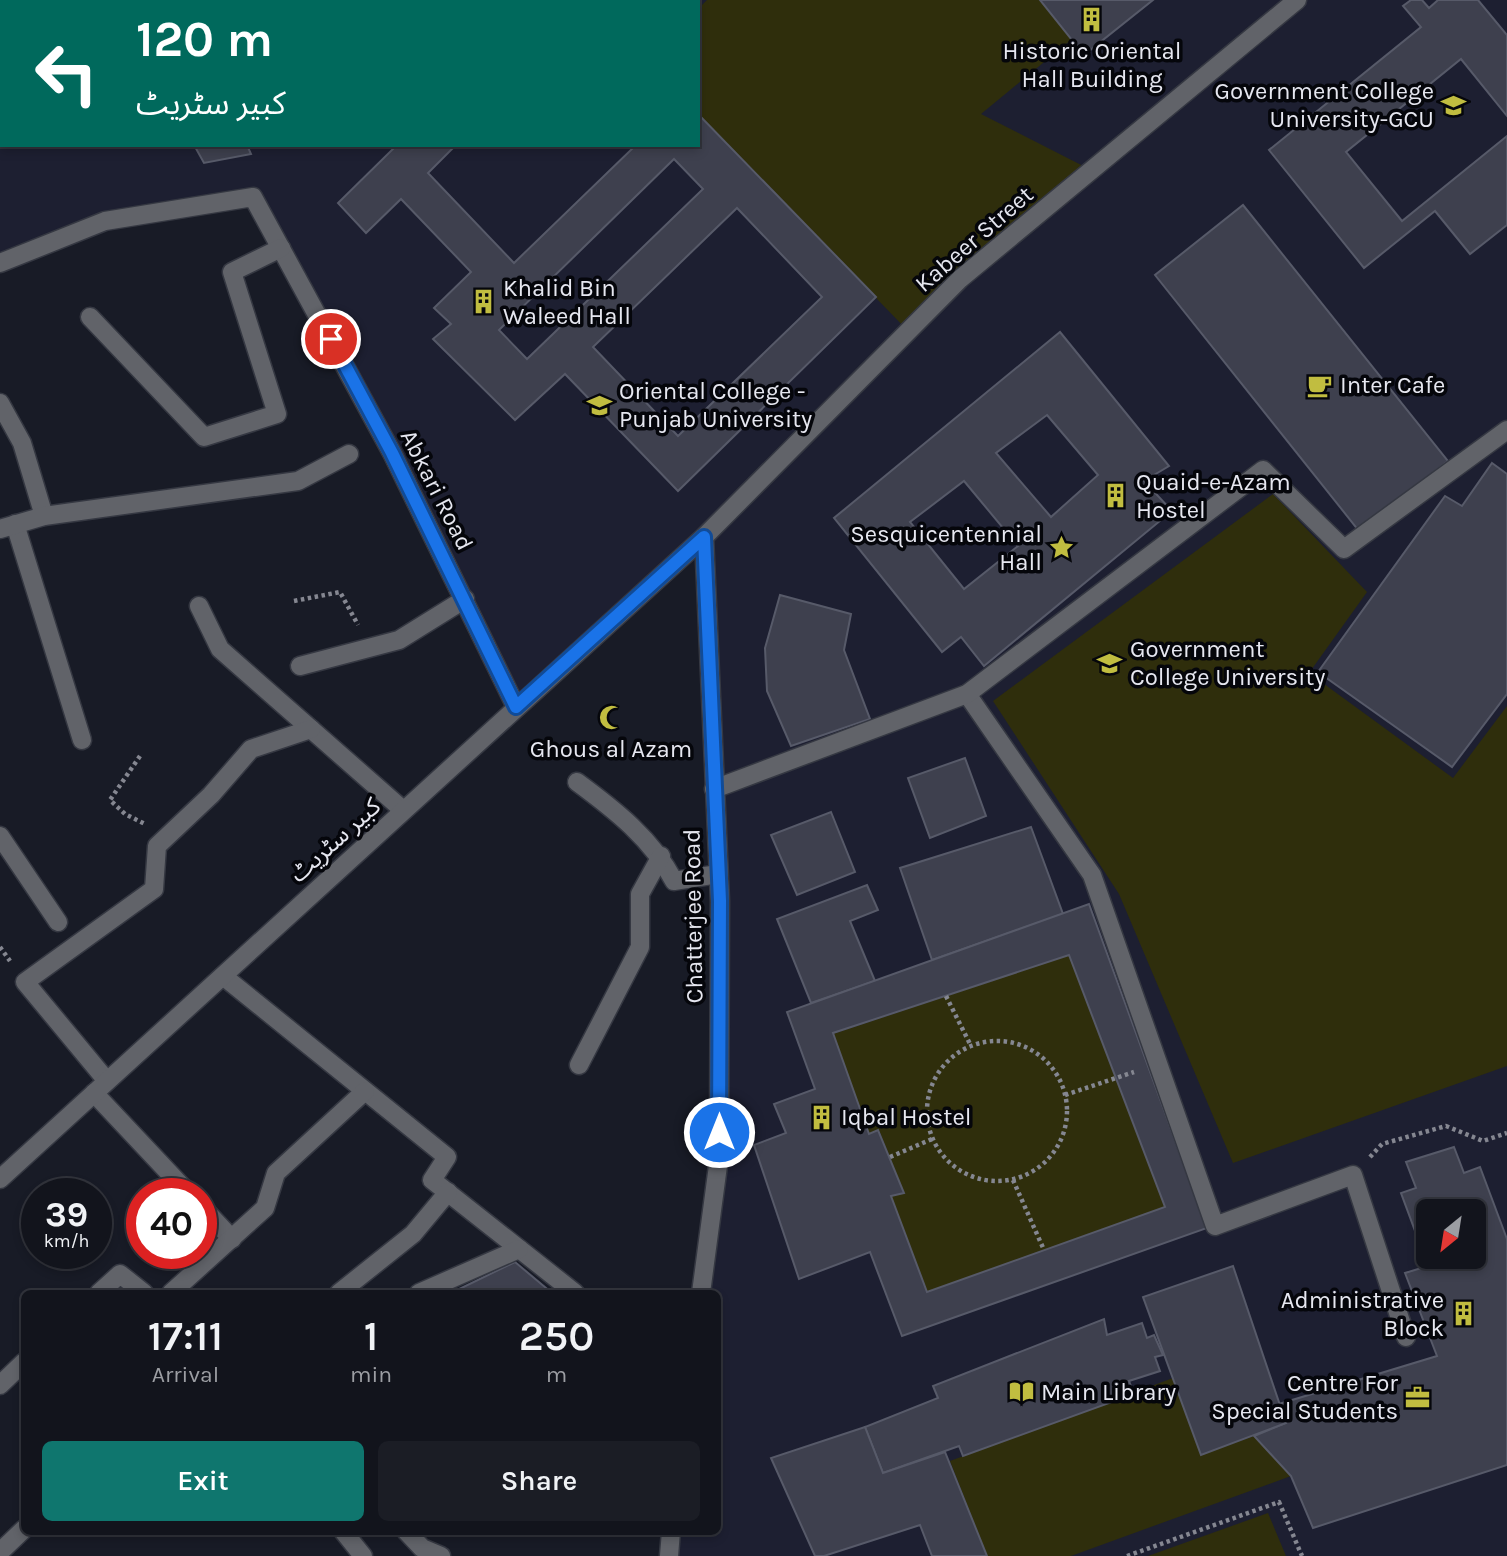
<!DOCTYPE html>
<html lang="en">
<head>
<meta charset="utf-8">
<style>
	:root { --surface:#12141c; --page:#1b1d25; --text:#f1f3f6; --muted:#9c9ea3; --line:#31333b; --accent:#0f766e }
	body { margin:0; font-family:Karla,"Noto Sans Arabic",sans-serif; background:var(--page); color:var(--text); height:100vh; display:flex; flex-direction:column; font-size:26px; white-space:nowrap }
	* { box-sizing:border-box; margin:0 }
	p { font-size:23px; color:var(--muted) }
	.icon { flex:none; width:38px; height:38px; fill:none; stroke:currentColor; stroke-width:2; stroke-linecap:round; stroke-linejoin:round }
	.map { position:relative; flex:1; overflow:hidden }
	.details { position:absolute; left:21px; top:1290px; width:700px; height:245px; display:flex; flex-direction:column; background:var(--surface); border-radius:10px; box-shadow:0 4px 10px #0003,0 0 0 2px var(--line) }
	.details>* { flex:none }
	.guide { position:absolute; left:0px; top:0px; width:700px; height:147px; box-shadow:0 4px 10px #0003,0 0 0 2px var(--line); background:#00695c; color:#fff; overflow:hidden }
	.needle { width:46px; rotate:210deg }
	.buttons { position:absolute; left:1416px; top:1199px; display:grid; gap:14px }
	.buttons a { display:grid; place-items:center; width:70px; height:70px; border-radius:10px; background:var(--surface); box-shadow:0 4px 10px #0003,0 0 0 2px var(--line); font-size:35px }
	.speed { position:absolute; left:21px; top:1178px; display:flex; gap:14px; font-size:35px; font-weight:700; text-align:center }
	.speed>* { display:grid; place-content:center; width:91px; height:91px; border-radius:50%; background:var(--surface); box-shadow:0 4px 10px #0003,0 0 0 2px var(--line); line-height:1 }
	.speed small { font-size:18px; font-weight:400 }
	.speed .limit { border:10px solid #d22; background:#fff; color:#111 }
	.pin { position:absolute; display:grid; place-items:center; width:60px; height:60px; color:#fff; margin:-30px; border:4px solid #fff; border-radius:50%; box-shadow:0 2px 7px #0007 }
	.me { position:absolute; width:77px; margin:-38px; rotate:0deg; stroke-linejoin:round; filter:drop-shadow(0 0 5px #0008) }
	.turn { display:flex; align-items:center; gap:24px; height:147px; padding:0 21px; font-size:32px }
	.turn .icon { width:91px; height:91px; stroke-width:2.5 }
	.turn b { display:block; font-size:49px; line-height:60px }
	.eta { display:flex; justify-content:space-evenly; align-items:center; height:119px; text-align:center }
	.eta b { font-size:42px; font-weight:600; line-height:49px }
	.action { display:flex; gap:14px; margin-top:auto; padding:14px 21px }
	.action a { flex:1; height:80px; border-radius:10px; background:var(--accent); color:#fff; font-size:28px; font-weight:600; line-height:80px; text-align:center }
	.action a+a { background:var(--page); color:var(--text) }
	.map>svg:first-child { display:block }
</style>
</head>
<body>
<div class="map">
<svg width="1507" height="1556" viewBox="0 0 1507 1556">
	<rect width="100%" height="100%" fill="#181b26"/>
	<!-- built -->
	<path fill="#1d1f31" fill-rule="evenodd" d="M 0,0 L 1507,0 L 1507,1556 L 669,1556 L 673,1531 L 718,1531 L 718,1293 L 702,1293 L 719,1158 L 710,538 L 516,707 L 253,197 L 105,221 L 0,263 ZM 2,2 L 698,2 L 698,145 L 2,145 ZM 1428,1211 L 1474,1211 L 1474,1256 L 1428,1256 Z"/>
	<!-- green -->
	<g fill="#2f2e0c">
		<path d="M 707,0 L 1040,0 L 1072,39 L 981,114 L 1091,170 L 908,331 L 698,114 L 698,9 Z"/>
		<path d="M 1273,494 L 1367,592 L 1309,673 L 1453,778 L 1507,706 L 1507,1066 L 1233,1163 L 1119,894 L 993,701 Z"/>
		<path d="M 1069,955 L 1165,1207 L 927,1292 L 891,1196 L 904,1193 L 879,1130 L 869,1134 L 833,1034 Z"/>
		<path d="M 1173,1378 L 1201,1455 L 1254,1436 L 1291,1476 L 1071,1556 L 987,1556 L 950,1461 Z"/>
		<path d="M 1268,1513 L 1286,1556 L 1148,1556 Z"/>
	</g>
	<!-- building -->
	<g fill="#3e404e" stroke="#575a69" stroke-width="2" fill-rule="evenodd">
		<path d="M 183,0 L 331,0 L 327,2 Z"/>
		<path d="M 1040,0 L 1153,0 L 1084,55 Z"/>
		<path d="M 1411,0 L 1422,0 L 1429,8 L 1438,0 L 1478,0 L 1507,35 L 1507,116 L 1461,59 L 1346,152 L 1402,221 L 1507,136 L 1507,225 L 1470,254 L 1435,211 L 1364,268 L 1269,150 L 1421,27 L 1403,6 Z"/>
		<path d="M 698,114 L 876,297 L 678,491 L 565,374 L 515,420 L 433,339 L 451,324 L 434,308 L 471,272 L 401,199 L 366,233 L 338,203 L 397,145 L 456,145 L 428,173 L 514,263 L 636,145 L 698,145 ZM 674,159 L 703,189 L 527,359 L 499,330 ZM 737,208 L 822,297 L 678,436 L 593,347 Z"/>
		<path d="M 194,145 L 247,145 L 251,154 L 204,163 Z"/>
		<path d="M 1243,205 L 1448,461 L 1359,531 L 1155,275 Z"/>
		<path d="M 1060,332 L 1169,466 L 1144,481 L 1172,511 L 984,666 L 961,637 L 942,652 L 834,518 ZM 1047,415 L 1098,475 L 1051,517 L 996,453 ZM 964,481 L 1018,546 L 964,589 L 910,522 Z"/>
		<path d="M 1492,463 L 1507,474 L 1507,694 L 1452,767 L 1318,672 L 1445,496 L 1462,506 Z"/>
		<path d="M 780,595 L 851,614 L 844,650 L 870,719 L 791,746 L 767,691 L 765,648 Z"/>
		<path d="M 965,758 L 986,816 L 930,838 L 908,778 Z"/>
		<path d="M 831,812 L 855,872 L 797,895 L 771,835 Z"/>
		<path d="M 1031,827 L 1063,914 L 932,960 L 900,868 Z"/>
		<path d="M 867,885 L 878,910 L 850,921 L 875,981 L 811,1003 L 777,919 Z"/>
		<path d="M 1089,904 L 1207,1228 L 902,1336 L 870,1252 L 799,1279 L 754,1145 L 786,1133 L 774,1104 L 815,1089 L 787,1012 ZM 1069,955 L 1165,1207 L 927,1292 L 891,1196 L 904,1193 L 878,1130 L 869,1134 L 833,1033 Z"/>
		<path d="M 1454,1147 L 1464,1173 L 1480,1167 L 1507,1239 L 1507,1465 L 1313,1528 L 1291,1476 L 1254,1436 L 1286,1423 L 1279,1404 L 1437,1356 L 1405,1273 L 1428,1266 L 1401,1193 L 1416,1188 L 1406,1162 ZM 1428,1211 L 1474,1211 L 1474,1256 L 1428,1256 Z"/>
		<path d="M 515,1262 L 552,1293 L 451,1293 Z"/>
		<path d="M 1233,1266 L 1286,1423 L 1201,1455 L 1143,1297 Z"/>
		<path d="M 1104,1319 L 1107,1335 L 1142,1323 L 1147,1338 L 1154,1335 L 1163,1355 L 1155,1357 L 1160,1371 L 1129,1381 L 1134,1394 L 963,1456 L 959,1446 L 883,1473 L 865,1427 L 938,1398 L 933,1386 Z"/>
		<path d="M 865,1427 L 883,1473 L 945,1452 L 987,1556 L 932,1556 L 920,1525 L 824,1556 L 815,1556 L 771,1458 Z"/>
	</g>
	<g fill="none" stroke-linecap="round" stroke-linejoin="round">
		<defs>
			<g id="minor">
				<path d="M 0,263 L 105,221 L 253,197 L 392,453 L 516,707"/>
				<path d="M 90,317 L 204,437 L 277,414 L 232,272 L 281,248"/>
				<path d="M 0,403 L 22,443 L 44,516"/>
				<path d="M 15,524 L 82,740"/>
				<path d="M 0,529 L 44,516 L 298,481 L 349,454"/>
				<path d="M 199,606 L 220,649 L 403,810"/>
				<path d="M 300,666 L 399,640 L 465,599"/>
				<path d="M 967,694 L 1092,875 L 1215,1226 L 1353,1175 L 1406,1337"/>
				<path d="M 577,782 C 615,810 652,839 674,881 L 718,874"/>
				<path d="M 714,789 L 967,694 L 1263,470 L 1344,549 L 1507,430"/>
				<path d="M 0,836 L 58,922"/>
				<path d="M 223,976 L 447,1157 L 432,1180 L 575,1293"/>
				<path d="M 579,1065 L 640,947 L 640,894 L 661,856"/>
				<path d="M 107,1081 L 25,982 L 154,889 L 157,846 L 211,795 L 251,749 L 311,729"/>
				<path d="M 94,1093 L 189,1194"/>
				<path d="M 0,1179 L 704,537 L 960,279 L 1297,0"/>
				<path d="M 201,1206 L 232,1239"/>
				<path d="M 99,1293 L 120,1274 L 144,1293"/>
				<path d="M 171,1293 L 265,1208 L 276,1173 L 365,1091"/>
				<path d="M 339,1293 L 413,1234 L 448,1192"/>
				<path d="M 419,1293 L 519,1249"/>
				<path d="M 701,1293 L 719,1158 L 720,901 L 704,537"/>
				<path d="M 0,1385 L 24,1362"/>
				<path d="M 343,1531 L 363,1556"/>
				<path d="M 406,1531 L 422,1548 L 441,1556"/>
				<path d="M 0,1552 L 24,1529"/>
				<path d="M 669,1556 L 671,1531"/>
			</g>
		</defs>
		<!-- minor casing -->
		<use href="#minor" stroke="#353842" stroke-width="21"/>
		<!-- path -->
		<g stroke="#858791" stroke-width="4.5" stroke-dasharray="3.5 3.5" stroke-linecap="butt">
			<path d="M 294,601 L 340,592 L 358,625"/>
			<path d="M 140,756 L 110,800 L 125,814 L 145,824"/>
			<path d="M 0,947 L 10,961"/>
			<path d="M 946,996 L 971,1046"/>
			<circle cx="997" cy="1111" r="70"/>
			<path d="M 1065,1095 L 1134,1072"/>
			<path d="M 890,1157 L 932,1139"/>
			<path d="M 1370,1157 L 1382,1144 L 1446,1126 L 1483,1141 L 1507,1133"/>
			<path d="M 1013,1180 L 1044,1250"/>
			<path d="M 1127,1556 L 1279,1502 L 1302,1556"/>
		</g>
		<!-- minor -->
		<use href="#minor" stroke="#616369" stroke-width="18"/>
	</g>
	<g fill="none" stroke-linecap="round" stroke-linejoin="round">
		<defs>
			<path id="route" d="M 331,339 L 392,453 L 516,707 L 704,537 L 720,901 L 719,1132"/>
		</defs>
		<!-- route casing -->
		<use href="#route" stroke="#114b97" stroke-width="18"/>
		<!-- route -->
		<use href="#route" stroke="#1a73e8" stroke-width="12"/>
	</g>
	<!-- icons -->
	<defs>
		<symbol id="building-bare" viewBox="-9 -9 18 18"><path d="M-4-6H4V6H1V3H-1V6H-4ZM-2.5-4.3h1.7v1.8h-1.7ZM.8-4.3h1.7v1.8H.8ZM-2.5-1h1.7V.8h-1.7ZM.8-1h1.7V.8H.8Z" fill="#c1bd40" stroke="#05060b" stroke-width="2.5" paint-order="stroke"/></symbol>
		<symbol id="university-bare" viewBox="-9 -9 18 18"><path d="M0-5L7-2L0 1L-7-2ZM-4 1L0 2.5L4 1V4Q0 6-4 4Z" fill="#c1bd40" stroke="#05060b" stroke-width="2.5" paint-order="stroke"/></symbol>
		<symbol id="cafe-bare" viewBox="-9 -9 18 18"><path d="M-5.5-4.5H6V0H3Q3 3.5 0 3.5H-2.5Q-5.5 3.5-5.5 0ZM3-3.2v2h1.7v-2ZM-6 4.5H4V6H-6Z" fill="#c1bd40" stroke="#05060b" stroke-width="2.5" paint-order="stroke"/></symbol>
		<symbol id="school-bare" viewBox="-9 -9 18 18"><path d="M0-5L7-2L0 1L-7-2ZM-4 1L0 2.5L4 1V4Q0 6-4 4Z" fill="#c1bd40" stroke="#05060b" stroke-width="2.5" paint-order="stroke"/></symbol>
		<symbol id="sight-bare" viewBox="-9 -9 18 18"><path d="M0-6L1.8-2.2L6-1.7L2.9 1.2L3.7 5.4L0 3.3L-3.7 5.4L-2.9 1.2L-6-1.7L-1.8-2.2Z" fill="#c1bd40" stroke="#05060b" stroke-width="2.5" paint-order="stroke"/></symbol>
		<symbol id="mosque-bare" viewBox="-9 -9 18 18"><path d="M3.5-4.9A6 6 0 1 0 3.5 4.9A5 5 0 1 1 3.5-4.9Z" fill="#c1bd40" stroke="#05060b" stroke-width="2.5" paint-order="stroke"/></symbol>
		<symbol id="library-bare" viewBox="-9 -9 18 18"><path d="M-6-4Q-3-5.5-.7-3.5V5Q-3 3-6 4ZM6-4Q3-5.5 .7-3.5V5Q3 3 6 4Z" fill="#c1bd40" stroke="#05060b" stroke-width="2.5" paint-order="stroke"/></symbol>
		<symbol id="office-bare" viewBox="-9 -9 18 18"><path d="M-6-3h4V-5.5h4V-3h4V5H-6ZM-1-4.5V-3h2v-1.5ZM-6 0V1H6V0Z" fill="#c1bd40" stroke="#05060b" stroke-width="2.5" paint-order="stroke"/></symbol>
	</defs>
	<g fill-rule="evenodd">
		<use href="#building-bare" x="1074" y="2" width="35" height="35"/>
		<use href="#university-bare" x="1436" y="88" width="35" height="35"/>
		<use href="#building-bare" x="466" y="284" width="35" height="35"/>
		<use href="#cafe-bare" x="1302" y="368" width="35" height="35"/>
		<use href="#school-bare" x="582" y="388" width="35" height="35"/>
		<use href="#building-bare" x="1098" y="478" width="35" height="35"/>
		<use href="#sight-bare" x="1044" y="530" width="35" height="35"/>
		<use href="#university-bare" x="1092" y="646" width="35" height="35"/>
		<use href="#mosque-bare" x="594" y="700" width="35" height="35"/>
		<use href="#building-bare" x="804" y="1100" width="35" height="35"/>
		<use href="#building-bare" x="1446" y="1296" width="35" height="35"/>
		<use href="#library-bare" x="1004" y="1374" width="35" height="35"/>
		<use href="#office-bare" x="1400" y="1380" width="35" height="35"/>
	</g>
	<g text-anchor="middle" stroke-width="7" stroke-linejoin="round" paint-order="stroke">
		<!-- poi labels -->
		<g font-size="24" fill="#e6e7f0" stroke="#05060b" text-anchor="start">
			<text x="1092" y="59" text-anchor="middle">Historic Oriental<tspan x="1092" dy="28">Hall Building</tspan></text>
			<text x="1434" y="99" text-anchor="end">Government College<tspan x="1434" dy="28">University-GCU</tspan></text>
			<text x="503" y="296">Khalid Bin<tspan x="503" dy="28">Waleed Hall</tspan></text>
			<text x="1340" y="393">Inter Cafe</text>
			<text x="619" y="399">Oriental College -<tspan x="619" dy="28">Punjab University</tspan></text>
			<text x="1136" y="490">Quaid-e-Azam<tspan x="1136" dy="28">Hostel</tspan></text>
			<text x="1042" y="542" text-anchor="end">Sesquicentennial<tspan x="1042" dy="28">Hall</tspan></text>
			<text x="1130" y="657">Government<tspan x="1130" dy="28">College University</tspan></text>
			<text x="611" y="757" text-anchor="middle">Ghous al Azam</text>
			<text x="841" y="1125">Iqbal Hostel</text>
			<text x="1444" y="1308" text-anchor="end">Administrative<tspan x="1444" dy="28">Block</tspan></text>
			<text x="1398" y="1391" text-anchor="end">Centre For<tspan x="1398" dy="28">Special Students</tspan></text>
			<text x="1041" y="1400">Main Library</text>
		</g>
		<!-- street labels -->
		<g font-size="24" fill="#e6e7f0" stroke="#05060b">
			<text transform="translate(974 239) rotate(-41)" y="8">Kabeer Street</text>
			<text transform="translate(437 490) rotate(63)" y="8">Abkari Road</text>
			<text transform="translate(335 840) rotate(-42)" y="8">کبیر سٹریٹ</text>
			<text transform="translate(693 916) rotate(-91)" y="8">Chatterjee Road</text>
		</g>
	</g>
</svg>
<div class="buttons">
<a><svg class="needle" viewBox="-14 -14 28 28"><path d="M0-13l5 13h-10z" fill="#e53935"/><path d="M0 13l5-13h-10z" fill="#9c9ea3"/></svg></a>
</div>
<div class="speed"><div>39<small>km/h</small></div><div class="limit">40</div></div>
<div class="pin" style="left:331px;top:339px;background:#d93025"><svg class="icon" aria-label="arrive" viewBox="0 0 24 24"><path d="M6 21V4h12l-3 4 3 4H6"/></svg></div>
<svg class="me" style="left:719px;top:1132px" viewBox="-20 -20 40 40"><circle r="17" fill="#1a73e8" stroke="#fff" stroke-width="3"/><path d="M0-11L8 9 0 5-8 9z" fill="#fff"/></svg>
<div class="guide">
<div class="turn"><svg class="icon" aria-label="left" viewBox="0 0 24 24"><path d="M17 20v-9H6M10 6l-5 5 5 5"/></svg><div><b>120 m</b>کبیر سٹریٹ</div></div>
</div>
<section class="details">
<div class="eta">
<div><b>17:11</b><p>Arrival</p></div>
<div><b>1</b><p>min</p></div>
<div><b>250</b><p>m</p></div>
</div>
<div class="action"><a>Exit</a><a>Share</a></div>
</section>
</div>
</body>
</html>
